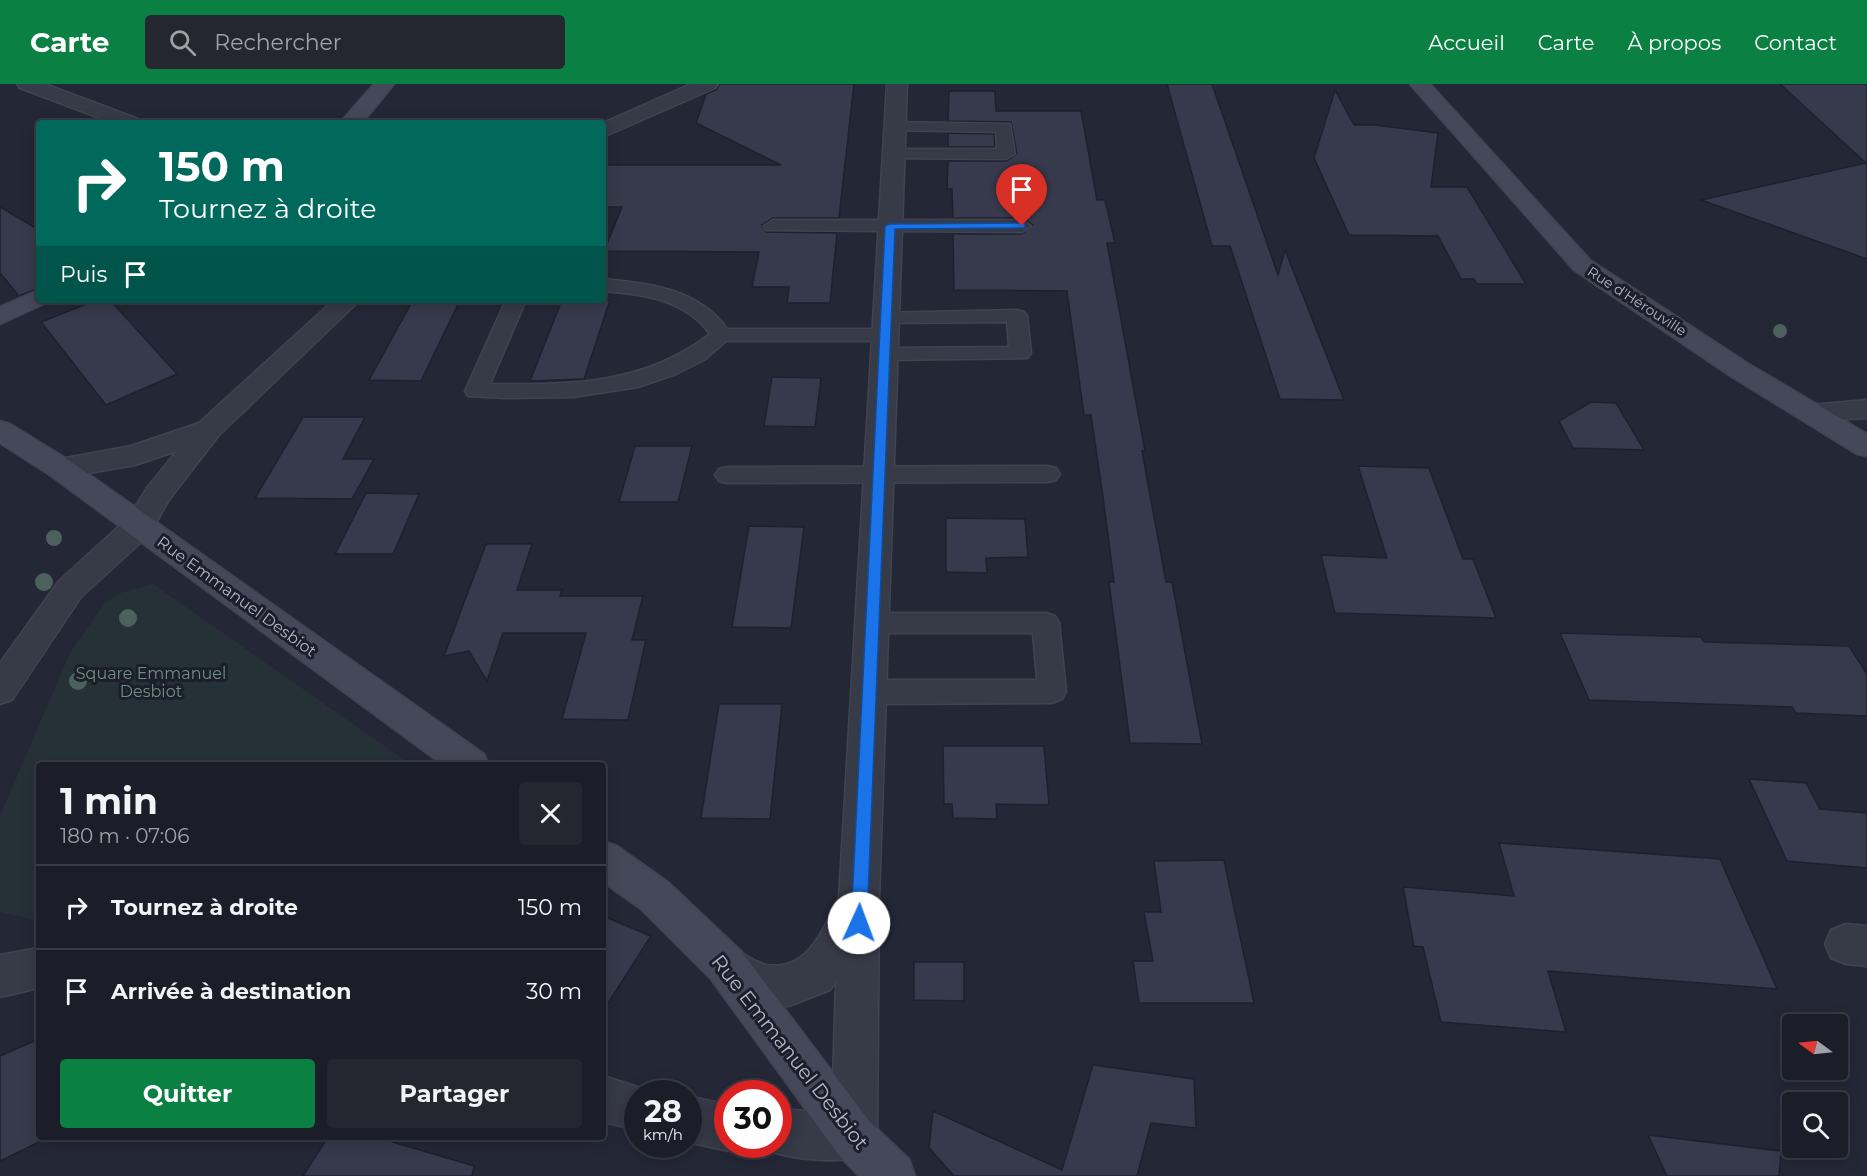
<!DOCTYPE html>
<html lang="fr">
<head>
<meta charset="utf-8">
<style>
	:root { --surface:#1b1d28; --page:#242630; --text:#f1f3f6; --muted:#a0a2a8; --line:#393b45; --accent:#0b8043 }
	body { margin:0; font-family:Montserrat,sans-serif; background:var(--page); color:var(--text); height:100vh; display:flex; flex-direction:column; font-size:22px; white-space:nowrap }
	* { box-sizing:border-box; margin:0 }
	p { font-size:20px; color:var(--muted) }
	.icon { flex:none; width:33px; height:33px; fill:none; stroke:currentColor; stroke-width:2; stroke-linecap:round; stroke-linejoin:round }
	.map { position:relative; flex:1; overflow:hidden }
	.drawer { position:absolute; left:36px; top:678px; width:570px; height:378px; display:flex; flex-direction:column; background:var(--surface); border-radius:6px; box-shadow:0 3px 15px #0003,0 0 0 2px var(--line) }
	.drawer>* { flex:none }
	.top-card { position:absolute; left:36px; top:36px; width:570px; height:183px; border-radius:6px; box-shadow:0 3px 15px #0003,0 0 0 2px var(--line); background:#00695c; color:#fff; overflow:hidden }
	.needle { width:39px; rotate:285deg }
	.fabs { position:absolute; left:1782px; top:930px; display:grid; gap:12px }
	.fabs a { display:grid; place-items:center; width:66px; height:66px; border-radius:6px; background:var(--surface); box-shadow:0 3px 15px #0003,0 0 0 2px var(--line); font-size:30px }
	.speed { position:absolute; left:624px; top:996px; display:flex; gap:12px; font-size:30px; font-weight:700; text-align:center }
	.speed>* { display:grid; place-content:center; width:78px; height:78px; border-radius:50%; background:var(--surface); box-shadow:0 3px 15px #0003,0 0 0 2px var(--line); line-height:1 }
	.speed small { font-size:15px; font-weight:400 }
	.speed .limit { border:9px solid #d22; background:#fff; color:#111 }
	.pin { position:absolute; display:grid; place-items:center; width:51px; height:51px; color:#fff; margin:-62px -26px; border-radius:50% 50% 50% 0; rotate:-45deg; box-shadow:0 0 6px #0007 }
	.pin .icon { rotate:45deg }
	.me { position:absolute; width:66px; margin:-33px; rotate:2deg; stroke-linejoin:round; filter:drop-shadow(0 0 4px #0008) }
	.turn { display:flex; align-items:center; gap:21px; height:126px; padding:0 24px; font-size:27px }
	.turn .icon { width:78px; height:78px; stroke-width:2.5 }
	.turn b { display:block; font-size:42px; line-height:51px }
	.then { display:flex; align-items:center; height:57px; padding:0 24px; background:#0003; gap:12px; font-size:22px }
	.round { display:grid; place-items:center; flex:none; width:63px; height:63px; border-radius:6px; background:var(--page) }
	.summary { display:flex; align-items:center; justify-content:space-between; height:102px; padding:0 24px }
	h1 { font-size:36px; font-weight:700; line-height:45px }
	.action { display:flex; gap:12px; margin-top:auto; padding:12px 24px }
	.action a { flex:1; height:69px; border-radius:6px; background:var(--accent); color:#fff; font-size:24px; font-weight:700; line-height:69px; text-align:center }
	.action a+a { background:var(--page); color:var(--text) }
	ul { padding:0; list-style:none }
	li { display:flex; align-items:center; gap:18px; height:84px; padding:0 24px; border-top:2px solid var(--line) }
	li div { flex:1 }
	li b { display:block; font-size:22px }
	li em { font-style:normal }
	header { display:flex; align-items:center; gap:36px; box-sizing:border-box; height:84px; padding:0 30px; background:var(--accent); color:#fff }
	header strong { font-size:28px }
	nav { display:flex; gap:33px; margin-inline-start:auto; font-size:21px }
	.search { width:420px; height:54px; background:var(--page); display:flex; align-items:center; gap:15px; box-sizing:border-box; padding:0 21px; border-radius:6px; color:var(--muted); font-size:22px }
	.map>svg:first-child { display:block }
</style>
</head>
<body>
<header>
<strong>Carte</strong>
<div class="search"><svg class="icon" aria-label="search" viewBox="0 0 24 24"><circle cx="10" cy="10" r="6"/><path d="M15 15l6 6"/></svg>Rechercher</div>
<nav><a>Accueil</a><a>Carte</a><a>À propos</a><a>Contact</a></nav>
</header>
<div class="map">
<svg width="1867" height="1092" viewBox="0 0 1867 1092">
	<rect width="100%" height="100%" fill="#242736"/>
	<!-- green -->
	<path fill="#263137" d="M 153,500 L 406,677 L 403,681 L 39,681 L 39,837 L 0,828 L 0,732 L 70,569 L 104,520 L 120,509 Z"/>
	<!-- building -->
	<g fill="#363a4c" stroke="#1e212d" stroke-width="1.5">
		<path d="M 720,0 L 854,0 L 839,134 L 773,134 L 762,141 L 766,148 L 837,149 L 830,219 L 787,219 L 789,203 L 752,203 L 759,168 L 604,167 L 622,123 L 603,123 L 603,81 L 781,81 L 696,39 L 706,10 L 716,6 Z"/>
		<path d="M 1167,0 L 1212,0 L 1278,191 L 1285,166 L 1344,316 L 1280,315 L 1230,162 L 1212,162 Z"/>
		<path d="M 1780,0 L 1867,0 L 1867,175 L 1701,116 L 1866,79 Z"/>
		<path d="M 1335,6 L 1354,41 L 1375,41 L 1438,49 L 1431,103 L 1467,103 L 1526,200 L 1477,200 L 1474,195 L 1461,195 L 1438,152 L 1349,151 L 1314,74 Z"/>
		<path d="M 949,7 L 995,7 L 996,27 L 1081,27 L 1097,116 L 1105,116 L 1115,159 L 1107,159 L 1145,367 L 1142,367 L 1166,498 L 1172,498 L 1202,660 L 1130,659 L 1109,498 L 1114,498 L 1103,413 L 1091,331 L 1084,331 L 1067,207 L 954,206 L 953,150 L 1022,150 L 1033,141 L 1022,134 L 953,134 L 952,105 L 947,105 L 948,77 L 1006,77 L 1017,70 L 1011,38 L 948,37 Z"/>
		<path d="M 948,49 L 994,50 L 995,63 L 948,63 Z"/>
		<path d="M 0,123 L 39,146 L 39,204 L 19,212 L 0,189 Z"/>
		<path d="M 97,216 L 110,216 L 177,290 L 106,321 L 41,238 Z"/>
		<path d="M 413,216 L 460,216 L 421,297 L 369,296 Z"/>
		<path d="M 562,216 L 610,216 L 584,295 L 530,297 Z"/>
		<path d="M 772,293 L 821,294 L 815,343 L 764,342 Z"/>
		<path d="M 1591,318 L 1616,319 L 1644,366 L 1573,364 L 1559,337 Z"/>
		<path d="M 303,333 L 365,333 L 343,375 L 374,375 L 352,415 L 255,414 Z"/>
		<path d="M 635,362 L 692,362 L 678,418 L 619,418 Z"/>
		<path d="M 1358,382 L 1429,384 L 1463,475 L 1473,475 L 1496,534 L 1335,529 L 1321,471 L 1387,474 Z"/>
		<path d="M 366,409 L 419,410 L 393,470 L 335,470 Z"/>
		<path d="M 946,434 L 1025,435 L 1028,473 L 986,474 L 987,489 L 946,488 Z"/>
		<path d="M 749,442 L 804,443 L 791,544 L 732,543 Z"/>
		<path d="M 486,460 L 532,460 L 517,506 L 562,506 L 560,512 L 643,512 L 632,556 L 646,556 L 628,636 L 562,635 L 586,549 L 503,549 L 487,597 L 469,567 L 444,572 Z"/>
		<path d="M 1560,549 L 1701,553 L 1704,558 L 1849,562 L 1867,590 L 1867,632 L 1796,629 L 1792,623 L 1589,616 Z"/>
		<path d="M 719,620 L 782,620 L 770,735 L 701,734 Z"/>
		<path d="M 943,662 L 1044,662 L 1049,721 L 996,720 L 997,735 L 953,734 L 952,720 L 944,720 Z"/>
		<path d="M 1749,695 L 1806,699 L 1820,725 L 1867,729 L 1867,784 L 1787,777 Z"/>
		<path d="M 1499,759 L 1720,775 L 1777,905 L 1548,887 L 1566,948 L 1441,938 L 1423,863 L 1414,862 L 1403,803 L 1514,812 Z"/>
		<path d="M 1224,776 L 1254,919 L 1139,919 L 1133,877 L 1153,877 L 1144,828 L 1161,828 L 1154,777 Z"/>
		<path d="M 603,832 L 651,852 L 603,927 Z"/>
		<path d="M 914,878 L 964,878 L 964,917 L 914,916 Z"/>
		<path d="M 39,955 L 39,1058 L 0,1077 L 0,972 Z"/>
		<path d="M 1093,981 L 1194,995 L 1196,1044 L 1151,1039 L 1137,1092 L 954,1092 L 929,1064 L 933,1027 L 1062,1086 Z"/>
		<path d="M 1648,1051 L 1781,1067 L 1779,1092 L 1667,1092 Z"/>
		<path d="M 328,1053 L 376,1053 L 474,1082 L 472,1092 L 303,1092 Z"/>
	</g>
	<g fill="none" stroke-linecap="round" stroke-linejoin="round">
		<defs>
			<g id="lane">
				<path d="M 895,38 L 1010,40 L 1015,70 L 1006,75 L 887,74 L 884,70 L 887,66 L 893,65 L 997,65 L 996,48 L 889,46 L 887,43 Z"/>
				<path d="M 773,136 L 1022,136 L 1031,142 L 1022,148 L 766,146 L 764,142 Z"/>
				<path d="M 603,195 C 649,199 699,205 727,245 L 885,245 L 892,247 L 895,251 L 892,255 L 885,257 L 726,257 L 704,276 L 676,290 L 638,303 L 573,313 L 507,314 L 468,312 L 465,307 L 506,216 L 526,216 L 490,300 C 570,301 644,301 710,250 C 685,215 642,210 603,207 Z"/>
				<path d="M 1017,226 L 1024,228 L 1027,232 L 1031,269 L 1027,274 L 884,276 L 877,275 L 873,270 L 877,265 L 884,264 L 1009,263 L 1007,238 L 886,239 L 879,237 L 876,233 L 879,229 Z"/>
				<path d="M 1048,382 L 1056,384 L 1060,390 L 1056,396 L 1048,398 L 727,399 L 719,397 L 715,391 L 719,385 L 727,383 Z"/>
				<path d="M 871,529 L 1046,529 L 1055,532 L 1059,539 L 1066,607 L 1062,615 L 1052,619 L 869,620 L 859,616 L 855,608 L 859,600 L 869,596 L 1037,596 L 1033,549 L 871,549 L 862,546 L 858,539 L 862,532 Z"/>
			</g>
			<g id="street">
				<path d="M 17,0 L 45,0 L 138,35 L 141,39 L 113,39 L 20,4 Z"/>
				<path d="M 691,0 L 718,0 L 715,4 L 603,53 L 603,39 Z"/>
				<path d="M 887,0 L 907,0 L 879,815 L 877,1054 L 870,1070 C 843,1081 789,1076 762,1064 L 760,1060 L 778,1060 L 778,1025 L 832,1029 L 836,897 L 830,906 L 789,922 L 761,923 L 714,897 L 708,883 L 714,869 L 729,863 C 741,867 755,879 767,881 C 809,887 823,844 839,814 Z"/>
				<path d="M 334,216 L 360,216 L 219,351 L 168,417 L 150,450 L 81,513 L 12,616 L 0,620 L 0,579 L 59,497 L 128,434 L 147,404 L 177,367 L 135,381 L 60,394 L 50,391 L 46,384 L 50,377 L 131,362 L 199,339 Z"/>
				<path d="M 1867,316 L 1867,334 L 1810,337 L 1800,334 L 1796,328 L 1800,322 Z"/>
				<path d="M 1846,840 L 1867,842 L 1867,882 L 1846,880 L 1831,874 L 1825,860 L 1831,846 Z"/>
				<path d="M 39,864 L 39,904 L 0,913 L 0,871 Z"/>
				<path d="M 603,992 L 654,1008 L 638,1010 L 638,1046 L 603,1038 Z"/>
				<path d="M 688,1012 L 728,1021 L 728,1060 L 743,1060 L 728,1067 L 688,1058 Z"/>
			</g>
			<g id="secondary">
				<path d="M 374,0 L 394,0 L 362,39 L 340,39 Z"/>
				<path d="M 1410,0 L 1430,0 L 1590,176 L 1747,279 L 1867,350 L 1867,372 L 1857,370 L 1729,291 L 1574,186 Z"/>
				<path d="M 39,206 L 39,216 L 49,216 L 48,218 L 0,240 L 0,223 Z"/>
				<path d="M 0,337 L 10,340 L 70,377 L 484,670 L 489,681 L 443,681 L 50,391 L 0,359 Z"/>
				<path d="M 603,757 L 617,762 L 669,799 L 741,867 L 870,1038 L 909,1075 L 915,1092 L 859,1092 L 838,1070 L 711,895 L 641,825 L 603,798 Z"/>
			</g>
		</defs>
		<!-- lane casing -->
		<use href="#lane" stroke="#404350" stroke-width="3"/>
		<!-- street casing -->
		<use href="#street" stroke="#404350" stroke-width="3"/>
		<!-- secondary casing -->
		<use href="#secondary" stroke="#404350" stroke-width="3"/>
		<!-- lane -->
		<use href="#lane" fill="#373a47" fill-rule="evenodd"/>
		<!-- street -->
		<use href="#street" fill="#373a47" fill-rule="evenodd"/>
		<!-- secondary -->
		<use href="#secondary" fill="#454859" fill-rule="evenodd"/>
	</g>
	<!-- trees -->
	<g fill="#4c615d">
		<circle cx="1780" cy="247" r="7"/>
		<circle cx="54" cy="454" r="8"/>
		<circle cx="44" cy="498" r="9"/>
		<circle cx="128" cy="534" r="9"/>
		<circle cx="78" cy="597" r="9"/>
	</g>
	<!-- route -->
	<path fill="#1a73e8" stroke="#114b97" stroke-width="1.5" d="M 1022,139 L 1025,140 L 1025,144 L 895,145 L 867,839 L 865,844 L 859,847 L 853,844 L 851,839 L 885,142 L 890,140 Z"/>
	<g text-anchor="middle" stroke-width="6" stroke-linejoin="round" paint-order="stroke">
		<!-- far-street labels -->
		<g font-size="14" fill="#b2b4c3" stroke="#1c1f2b">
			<text transform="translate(1637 217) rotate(33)" y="5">Rue d'Hérouville</text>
		</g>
		<!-- street labels -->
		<g font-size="16" fill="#b2b4c3" stroke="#1c1f2b">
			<text transform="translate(237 512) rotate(36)" y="6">Rue Emmanuel Desbiot</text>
		</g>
		<!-- park labels -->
		<g font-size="16" fill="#6c907d" stroke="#1c1f2b">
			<text x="151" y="595">Square Emmanuel<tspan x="151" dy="18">Desbiot</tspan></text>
		</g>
		<!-- near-street labels -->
		<g font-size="20" fill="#b2b4c3" stroke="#1c1f2b">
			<text transform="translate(790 968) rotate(52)" y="7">Rue Emmanuel Desbiot</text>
		</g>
	</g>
</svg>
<div class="fabs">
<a><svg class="needle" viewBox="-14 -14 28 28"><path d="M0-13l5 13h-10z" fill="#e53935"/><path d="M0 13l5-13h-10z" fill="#a0a2a8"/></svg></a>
<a><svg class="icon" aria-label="search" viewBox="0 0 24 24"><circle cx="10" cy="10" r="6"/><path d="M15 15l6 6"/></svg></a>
</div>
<div class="speed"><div>28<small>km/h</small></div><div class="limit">30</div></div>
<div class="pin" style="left:1022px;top:142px;background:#d93025"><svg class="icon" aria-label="arrive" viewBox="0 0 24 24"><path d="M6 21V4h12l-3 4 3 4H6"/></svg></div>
<svg class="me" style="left:859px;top:839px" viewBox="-20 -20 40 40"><circle r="19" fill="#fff"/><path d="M0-13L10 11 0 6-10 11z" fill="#1a73e8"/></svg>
<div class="top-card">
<div class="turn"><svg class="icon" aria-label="right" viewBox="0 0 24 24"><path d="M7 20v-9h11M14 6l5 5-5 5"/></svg><div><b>150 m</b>Tournez à droite</div></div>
<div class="then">Puis<svg class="icon" aria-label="arrive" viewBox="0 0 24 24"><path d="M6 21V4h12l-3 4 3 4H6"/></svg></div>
</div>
<section class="drawer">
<div class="summary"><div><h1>1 min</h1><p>180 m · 07:06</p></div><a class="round"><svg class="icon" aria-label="close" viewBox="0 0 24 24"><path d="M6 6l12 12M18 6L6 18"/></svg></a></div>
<ul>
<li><svg class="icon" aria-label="right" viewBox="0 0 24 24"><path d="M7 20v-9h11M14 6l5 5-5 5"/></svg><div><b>Tournez à droite</b></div><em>150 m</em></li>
<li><svg class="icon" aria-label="arrive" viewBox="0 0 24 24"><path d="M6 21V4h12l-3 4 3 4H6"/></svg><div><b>Arrivée à destination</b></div><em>30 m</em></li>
</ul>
<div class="action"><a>Quitter</a><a>Partager</a></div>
</section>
</div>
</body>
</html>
